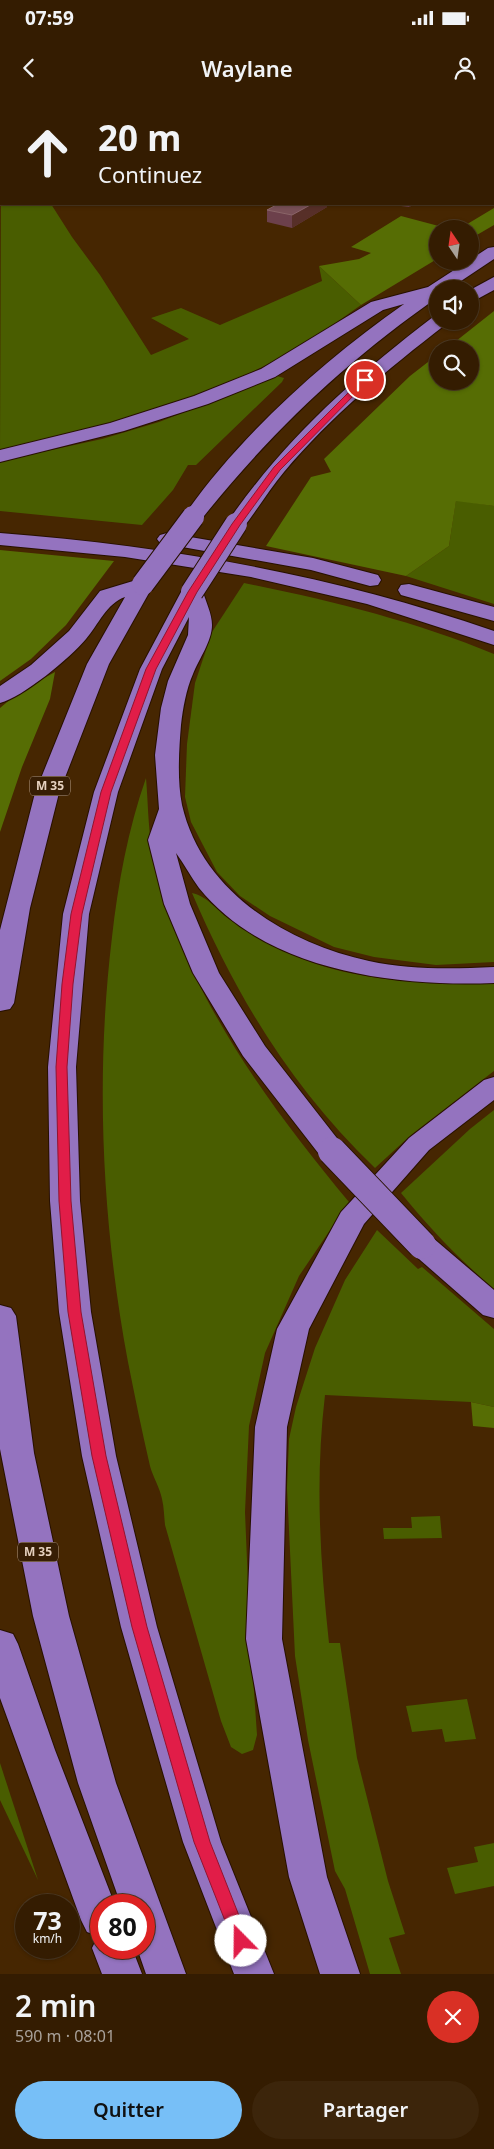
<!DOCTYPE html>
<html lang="fr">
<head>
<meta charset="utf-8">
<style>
	:root { --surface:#341c01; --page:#3c250b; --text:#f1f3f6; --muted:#a9a199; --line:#4e3a23; --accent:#77bff7 }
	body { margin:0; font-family:"Noto Sans",sans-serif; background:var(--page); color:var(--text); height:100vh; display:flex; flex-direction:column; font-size:19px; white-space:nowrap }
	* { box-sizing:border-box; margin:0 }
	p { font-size:16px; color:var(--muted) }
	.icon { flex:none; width:28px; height:28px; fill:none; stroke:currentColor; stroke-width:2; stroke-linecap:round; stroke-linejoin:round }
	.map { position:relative; height:1874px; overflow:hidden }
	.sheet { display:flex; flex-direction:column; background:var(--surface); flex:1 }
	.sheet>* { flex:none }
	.top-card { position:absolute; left:0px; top:0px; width:495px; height:105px; box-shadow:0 1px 4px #0004,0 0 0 1px var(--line); background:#341c01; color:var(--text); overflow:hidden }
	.needle { width:32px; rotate:347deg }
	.fabs { position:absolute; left:429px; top:120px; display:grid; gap:10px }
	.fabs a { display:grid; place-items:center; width:50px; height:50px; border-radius:50%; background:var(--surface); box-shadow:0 1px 4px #0004,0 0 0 1px var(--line); font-size:25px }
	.speed { position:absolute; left:15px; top:1794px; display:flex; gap:10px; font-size:25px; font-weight:700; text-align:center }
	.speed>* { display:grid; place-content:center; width:65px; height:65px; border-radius:50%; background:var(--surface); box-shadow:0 1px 4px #0004,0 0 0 1px var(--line); line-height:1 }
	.speed small { font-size:12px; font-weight:400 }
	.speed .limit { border:8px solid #d22; background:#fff; color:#111 }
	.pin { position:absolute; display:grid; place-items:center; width:42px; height:42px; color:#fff; margin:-21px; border:2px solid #fff; border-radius:50%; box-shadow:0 1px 5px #0007 }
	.me { position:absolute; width:55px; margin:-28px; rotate:338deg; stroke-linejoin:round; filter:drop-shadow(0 0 4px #0008) }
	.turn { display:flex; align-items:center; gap:18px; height:105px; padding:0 15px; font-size:22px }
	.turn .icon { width:65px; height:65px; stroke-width:2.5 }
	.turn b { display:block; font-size:35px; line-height:42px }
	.round { display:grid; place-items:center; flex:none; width:52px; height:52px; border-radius:26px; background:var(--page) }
	.summary { display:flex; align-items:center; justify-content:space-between; height:85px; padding:0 15px }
	h1 { font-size:30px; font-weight:600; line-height:38px }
	.action { display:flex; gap:10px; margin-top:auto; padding:10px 15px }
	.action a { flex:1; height:58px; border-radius:30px; background:var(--accent); color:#111; font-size:20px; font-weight:600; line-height:58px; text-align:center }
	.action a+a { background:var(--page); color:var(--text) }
	.status { display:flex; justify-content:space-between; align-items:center; height:35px; padding:0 25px; background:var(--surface); direction:ltr }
	.status svg { height:14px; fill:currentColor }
	header { display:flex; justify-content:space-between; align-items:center; height:65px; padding:0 15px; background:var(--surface); font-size:22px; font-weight:600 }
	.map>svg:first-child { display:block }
</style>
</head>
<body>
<div class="status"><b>07:59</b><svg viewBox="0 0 49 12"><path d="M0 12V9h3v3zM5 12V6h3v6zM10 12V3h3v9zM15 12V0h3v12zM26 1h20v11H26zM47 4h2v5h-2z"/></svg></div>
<header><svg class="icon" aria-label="back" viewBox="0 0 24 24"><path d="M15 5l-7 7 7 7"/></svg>Waylane<svg class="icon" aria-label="person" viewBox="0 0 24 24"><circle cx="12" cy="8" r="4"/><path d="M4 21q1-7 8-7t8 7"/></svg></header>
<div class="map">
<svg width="494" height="1874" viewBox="0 0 494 1874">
	<rect width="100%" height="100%" fill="#462601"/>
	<!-- green -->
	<g fill="#495d00">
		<path d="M 1,72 L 1,104 L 51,104 L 72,137 L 100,175 L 151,255 L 189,239 L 151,218 L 181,208 L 220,225 L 322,181 L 319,166 L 361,205 C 340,219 320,236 298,248 C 206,301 102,327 0,352 Z"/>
		<path d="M 277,276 L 284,278 L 282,282 L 196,365 L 188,365 L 173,390 L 142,425 L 0,411 L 0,361 L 102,339 L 159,322 Z"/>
		<path d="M 456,400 L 494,406 L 494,504 L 406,476 L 449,446 Z"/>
		<path d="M 244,483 C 329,500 414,521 494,554 L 494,862 L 436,865 L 374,857 L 334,847 L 270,816 L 240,796 L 217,772 L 191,722 L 185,697 L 187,644 L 195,583 L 212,532 Z"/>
		<path d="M 146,678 C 148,701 148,726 152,749 C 178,883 264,999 349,1102 L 299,1176 L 265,1253 L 249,1326 L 245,1412 L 250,1533 L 257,1635 L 253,1650 L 242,1654 L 231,1647 L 221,1621 L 165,1425 C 164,1416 164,1407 162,1399 C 160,1388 153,1377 150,1366 C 142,1332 135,1297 128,1262 C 102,1123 95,978 112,837 C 118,784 128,729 146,678 Z"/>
		<path d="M 192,793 C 208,796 218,812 232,821 C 246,830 262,840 278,848 C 344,882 421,884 494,884 L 494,971 L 411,1035 L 375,1068 C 292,988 237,898 192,793 Z"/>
		<path d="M 494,1010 L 494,1189 C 459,1159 430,1129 401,1093 L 470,1029 Z"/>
		<path d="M 377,1130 L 418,1169 L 422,1167 L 494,1229 L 494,1307 L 471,1302 L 325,1295 C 315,1379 320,1460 329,1543 L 340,1543 L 357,1658 L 388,1781 L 405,1834 L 389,1838 L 401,1874 L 370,1874 L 345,1789 L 335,1771 L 308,1640 L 295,1556 L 287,1388 L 289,1339 L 296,1307 L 315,1248 L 345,1180 Z"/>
		<path d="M 440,1416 L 442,1438 L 384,1439 L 383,1428 L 412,1428 L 411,1417 Z"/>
		<path d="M 467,1599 L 476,1639 L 445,1642 L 442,1629 L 412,1632 L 406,1606 Z"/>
		<path d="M 0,1663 L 38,1780 L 0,1700 Z"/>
		<path d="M 494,1743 L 494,1786 L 455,1794 L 447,1768 L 478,1762 L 474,1747 Z"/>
	</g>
	<!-- forest -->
	<g fill="#566d04">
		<path d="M 494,108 L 494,125 L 470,139 L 470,129 L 459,129 Z"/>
		<path d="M 401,116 L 450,129 L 438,129 L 437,159 L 361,205 L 319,166 L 359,159 L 371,153 L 351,147 Z"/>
		<path d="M 494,211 L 494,406 L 456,401 L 449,446 L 406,476 L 266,446 L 311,377 L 331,372 L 324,359 L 410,276 L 437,255 L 438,281 L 470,281 L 470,249 L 446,249 Z"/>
		<path d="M 0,450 L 114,461 L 66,525 L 31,559 L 0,581 Z"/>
		<path d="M 55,572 L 50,599 L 22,667 L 0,732 L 0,608 L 19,592 Z"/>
		<path d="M 471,1302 L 494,1307 L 494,1328 L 473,1326 Z"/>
	</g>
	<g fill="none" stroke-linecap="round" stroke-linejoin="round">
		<defs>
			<rect id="lane" x="0" y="64" width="1" height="4"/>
			<path id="street" d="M 0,0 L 6,0 L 7,1 L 1,1 L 1,6 Z"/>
			<g id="highway">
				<path d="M 494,147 L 494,159 L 449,189 L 438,189 L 438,197 C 345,262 270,333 200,421 L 193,423 L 186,421 L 183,417 C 239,336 324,260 404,204 L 383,210 L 275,277 L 208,304 L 124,331 L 0,362 L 0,350 L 110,323 L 194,296 L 261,269 L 371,202 L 428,187 L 488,148 Z"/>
				<path d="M 494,177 L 494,190 L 470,203 L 470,190 Z"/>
				<path d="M 438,216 L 438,221 L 448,221 L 445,225 C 388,269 331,316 284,372 C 269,390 257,410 243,428 L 236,430 L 229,428 L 226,424 C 284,340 352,279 433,217 Z"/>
				<path d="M 0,433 C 169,446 333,475 494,531 L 494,545 L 367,504 L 251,477 L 125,457 L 0,445 Z"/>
				<path d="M 167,433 L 313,458 L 378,475 L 381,480 L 378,485 L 370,486 L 311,470 L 160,443 L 157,439 L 160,435 Z"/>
				<path d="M 143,478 L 151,479 L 154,484 L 109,564 L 59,693 L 30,808 L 14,903 L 10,909 L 0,911 L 0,830 L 35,693 L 87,564 L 125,497 C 107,503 98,525 86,539 C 70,558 23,597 0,603 L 0,586 L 31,565 L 69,531 L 100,491 Z"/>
				<path d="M 409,484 L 494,507 L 494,521 L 401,495 L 398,490 L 401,485 Z"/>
				<path d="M 192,486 L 200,487 L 203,492 C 206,502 212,514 212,525 C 212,541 199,559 193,574 C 186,590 183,608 181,625 C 179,650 177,680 182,705 C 202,792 287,843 369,861 C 410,870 453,869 494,867 L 494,883 C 395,887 266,871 199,788 C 191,777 184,764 176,753 L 190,804 L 219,873 L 265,946 L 347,1051 L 342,1058 L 332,1060 L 322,1058 L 243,956 L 193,873 L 164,804 L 148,740 L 159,709 L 155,655 L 161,608 L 168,581 L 188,535 L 189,517 L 162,569 L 118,692 L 89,814 L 76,967 L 80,1101 L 91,1212 L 116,1356 L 157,1527 L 221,1742 L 274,1874 L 234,1874 L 183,1742 L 121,1527 L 82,1356 L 59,1212 L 50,1101 L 48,967 L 63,814 L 94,692 L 140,569 L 181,492 L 184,487 Z"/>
				<path d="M 494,977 L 494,1000 L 429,1050 L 364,1124 L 309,1229 L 287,1327 L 282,1539 L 327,1777 L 360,1874 L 320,1874 L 289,1777 L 246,1539 L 255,1327 L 277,1229 L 341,1112 L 409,1038 L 484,980 Z"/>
				<path d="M 422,1135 L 433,1138 L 494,1190 L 494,1218 L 483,1215 L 411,1152 L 407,1145 L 411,1138 Z"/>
				<path d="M 0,1205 L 11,1208 L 16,1216 L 34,1353 L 69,1516 L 116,1683 L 186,1874 L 146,1874 L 137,1848 L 144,1848 L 144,1805 L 121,1805 L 78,1683 L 33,1516 L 0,1349 Z"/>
				<path d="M 0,1530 L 13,1534 L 18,1544 L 55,1650 L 115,1805 L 101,1805 L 101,1848 L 132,1848 L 142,1874 L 102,1874 L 92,1848 L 98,1836 L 87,1832 L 81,1820 L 0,1598 Z"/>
			</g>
		</defs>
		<!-- lane casing -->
		<use href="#lane" stroke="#271000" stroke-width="3"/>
		<!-- street casing -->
		<use href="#street" stroke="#271000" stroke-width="2"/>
		<!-- highway casing -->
		<use href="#highway" stroke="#271000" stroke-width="2"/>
		<!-- lane -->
		<use href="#lane" fill="#876240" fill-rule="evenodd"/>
		<!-- street -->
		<use href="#street" fill="#876240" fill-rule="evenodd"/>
		<!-- highway -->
		<use href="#highway" fill="#9473bf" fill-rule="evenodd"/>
		<defs>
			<g id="highway-bridge-far1">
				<path d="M 143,484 L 193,417"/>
				<path d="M 192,492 L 236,424"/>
			</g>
			<path id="highway-bridge" d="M 332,1051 L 422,1145"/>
		</defs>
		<!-- highway-bridge-far1 casing -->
		<use href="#highway-bridge-far1" stroke="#271000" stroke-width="24" stroke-linecap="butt"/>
		<!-- highway-bridge casing -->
		<use href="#highway-bridge" stroke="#271000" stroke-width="30" stroke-linecap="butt"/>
		<!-- highway-bridge-far1 -->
		<use href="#highway-bridge-far1" stroke="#9473bf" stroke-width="22"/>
		<!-- highway-bridge -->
		<use href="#highway-bridge" stroke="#9473bf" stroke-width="28"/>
	</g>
	<!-- wall -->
	<g fill="#6c404b">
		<path d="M 354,0 L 436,0 L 443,1 L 354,1 Z"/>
		<path d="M 278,104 L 327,104 L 327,107 L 292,128 L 267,122 L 267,110 Z"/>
		<path d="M 401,104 L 413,104 L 413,105 L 409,107 L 401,106 Z"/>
	</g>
	<!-- shaded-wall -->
	<g fill="#572f28">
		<path d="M 389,0 L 409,0 L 407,1 L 389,1 Z"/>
		<path d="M 312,104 L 327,104 L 327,107 L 292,128 L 292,115 Z"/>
		<path d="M 409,104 L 413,104 L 413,105 L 409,107 Z"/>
	</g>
	<!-- building -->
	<g fill="#795057" stroke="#8a6468">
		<path d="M 404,0 L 436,0 L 443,1 L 401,1 Z"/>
		<path d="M 278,104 L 312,104 L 292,115 L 267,110 Z"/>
	</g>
	<!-- route -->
	<path fill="#e11d48" stroke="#92132f" d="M 362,279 L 369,280 L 280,370 L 240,425 L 197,492 L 156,569 L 111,692 L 82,814 L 73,884 L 67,967 L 71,1101 L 81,1212 L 106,1356 L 147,1527 L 210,1742 L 249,1841 L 247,1846 L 241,1848 L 235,1846 L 233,1841 L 194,1742 L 132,1527 L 92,1356 L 68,1212 L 59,1101 L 56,967 L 62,884 L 71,814 L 101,692 L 146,569 L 188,492 L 232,424 L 274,367 Z"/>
	<g text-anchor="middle" stroke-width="5" stroke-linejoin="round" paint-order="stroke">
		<!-- shield labels -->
		<g fill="#371e04" stroke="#b29b87" stroke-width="1">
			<rect x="30" y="676.5" width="40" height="19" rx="4"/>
			<rect x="18" y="1442.5" width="40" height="19" rx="4"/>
		</g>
		<g font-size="12" font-weight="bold" fill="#e6d1bf">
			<text x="50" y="690">M 35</text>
			<text x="38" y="1456">M 35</text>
		</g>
	</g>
</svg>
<div class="fabs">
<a><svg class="needle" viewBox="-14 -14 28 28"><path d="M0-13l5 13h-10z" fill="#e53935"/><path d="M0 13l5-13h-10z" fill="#a9a199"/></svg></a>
<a><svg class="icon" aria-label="sound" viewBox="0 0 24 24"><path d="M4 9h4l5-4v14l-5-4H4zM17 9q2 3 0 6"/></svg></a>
<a><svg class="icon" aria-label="search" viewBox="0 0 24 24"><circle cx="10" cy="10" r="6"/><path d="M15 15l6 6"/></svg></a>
</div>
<div class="speed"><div>73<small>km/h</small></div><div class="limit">80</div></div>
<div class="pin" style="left:365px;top:280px;background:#d93025"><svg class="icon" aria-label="arrive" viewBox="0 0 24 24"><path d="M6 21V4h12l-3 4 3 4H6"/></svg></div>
<svg class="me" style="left:241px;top:1841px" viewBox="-20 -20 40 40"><circle r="19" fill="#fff"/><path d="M0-13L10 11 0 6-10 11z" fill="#e11d48"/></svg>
<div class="top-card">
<div class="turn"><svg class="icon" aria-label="ahead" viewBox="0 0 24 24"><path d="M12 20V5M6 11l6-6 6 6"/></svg><div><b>20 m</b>Continuez</div></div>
</div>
</div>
<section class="sheet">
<div class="summary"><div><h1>2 min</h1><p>590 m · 08:01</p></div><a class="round" style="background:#d93025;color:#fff"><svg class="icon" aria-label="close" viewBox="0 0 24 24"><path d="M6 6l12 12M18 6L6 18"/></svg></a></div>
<div class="action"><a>Quitter</a><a>Partager</a></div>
</section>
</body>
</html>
